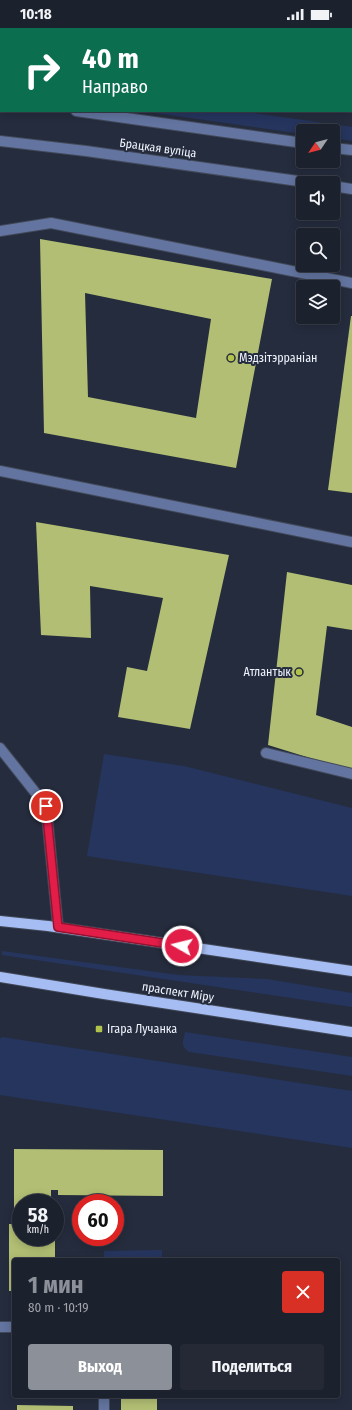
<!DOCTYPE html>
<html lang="ru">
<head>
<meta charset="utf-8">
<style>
	:root { --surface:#1c212e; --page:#252936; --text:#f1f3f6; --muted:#a0a3aa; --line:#3a3e4a; --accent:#8c9099 }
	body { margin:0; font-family:"Fira Sans Condensed",sans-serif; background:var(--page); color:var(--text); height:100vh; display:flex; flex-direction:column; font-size:15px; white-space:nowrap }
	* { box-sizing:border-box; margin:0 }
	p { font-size:13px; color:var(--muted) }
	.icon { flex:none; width:22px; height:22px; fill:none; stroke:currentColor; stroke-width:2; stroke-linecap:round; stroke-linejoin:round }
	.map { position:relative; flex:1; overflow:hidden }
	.details { position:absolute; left:12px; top:1230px; width:328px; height:140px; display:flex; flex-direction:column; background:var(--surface); border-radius:4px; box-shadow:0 2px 10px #0003,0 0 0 1px var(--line) }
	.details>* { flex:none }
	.top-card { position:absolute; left:0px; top:0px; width:352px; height:84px; box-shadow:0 2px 10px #0003,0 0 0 1px var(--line); background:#0b6e4f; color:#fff; overflow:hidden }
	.needle { width:26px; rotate:235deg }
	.buttons { position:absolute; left:296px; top:96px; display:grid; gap:8px }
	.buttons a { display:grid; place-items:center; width:44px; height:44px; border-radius:4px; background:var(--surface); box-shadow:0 2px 10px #0003,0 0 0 1px var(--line); font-size:20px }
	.speed { position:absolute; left:12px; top:1166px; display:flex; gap:8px; font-size:20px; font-weight:700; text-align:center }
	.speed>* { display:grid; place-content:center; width:52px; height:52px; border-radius:50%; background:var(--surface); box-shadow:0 2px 10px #0003,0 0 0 1px var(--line); line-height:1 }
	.speed small { font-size:10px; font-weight:400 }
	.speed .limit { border:6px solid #d22; background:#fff; color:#111 }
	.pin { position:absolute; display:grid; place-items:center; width:34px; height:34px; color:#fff; margin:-17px; border:2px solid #fff; border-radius:50%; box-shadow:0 1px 4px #0007 }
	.me { position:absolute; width:44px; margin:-22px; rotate:278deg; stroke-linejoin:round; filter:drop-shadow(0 0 3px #0008) }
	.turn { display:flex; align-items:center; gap:14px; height:84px; padding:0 16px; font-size:18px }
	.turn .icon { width:52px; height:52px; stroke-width:2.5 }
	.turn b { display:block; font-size:28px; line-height:34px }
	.round { display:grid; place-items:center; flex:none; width:42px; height:42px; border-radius:4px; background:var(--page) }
	.head { display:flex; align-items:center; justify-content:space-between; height:68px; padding:0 16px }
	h1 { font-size:24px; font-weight:700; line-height:30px; color:var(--accent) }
	.primary-button { display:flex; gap:8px; margin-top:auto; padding:8px 16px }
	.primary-button a { flex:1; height:46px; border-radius:4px; background:var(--accent); color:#fff; font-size:16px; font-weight:700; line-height:46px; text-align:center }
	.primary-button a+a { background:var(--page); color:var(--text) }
	.status { display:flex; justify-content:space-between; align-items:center; height:28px; padding:0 20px; background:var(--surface); direction:ltr }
	.status svg { height:11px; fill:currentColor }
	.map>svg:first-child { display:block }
</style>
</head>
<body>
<div class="status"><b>10:18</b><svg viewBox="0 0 49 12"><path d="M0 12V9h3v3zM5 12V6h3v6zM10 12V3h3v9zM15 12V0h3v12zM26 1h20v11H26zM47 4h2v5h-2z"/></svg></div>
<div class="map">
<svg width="352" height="1382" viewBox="0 0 352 1382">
	<rect width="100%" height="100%" fill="#252c3d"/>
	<!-- green -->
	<g fill="#26355e">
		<path d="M 141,83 L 240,83 L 352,99 L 352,113 L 333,110 L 333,103 L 303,103 L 303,106 Z"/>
		<path d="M 104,726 L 184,738 L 352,780 L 352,868 L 87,828 Z"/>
		<path d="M 2,923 L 178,947 L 267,951 L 352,965 L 352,979 L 2,927 Z"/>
		<path d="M 185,1004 L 352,1029 L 352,1048 L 189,1024 C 180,1018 183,1014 185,1004 Z"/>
		<path d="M 2,1009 L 352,1063 L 352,1120 L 0,1067 L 0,1011 Z"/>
		<path d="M 162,1222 L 162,1232 L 104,1232 L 104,1223 Z"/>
	</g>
	<!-- building -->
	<g fill="#b1be73" fill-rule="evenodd">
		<path d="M 40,211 L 272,251 L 236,440 L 44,405 ZM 85,265 L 211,291 L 196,390 L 88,369 Z"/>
		<path d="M 351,288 L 352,288 L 352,465 L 328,462 Z"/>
		<path d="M 36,494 L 229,527 L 190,701 L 118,689 L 127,639 L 147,643 L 163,570 L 90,558 L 91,610 L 41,607 Z"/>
		<path d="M 287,544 L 352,557 L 352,602 L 327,598 L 316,687 L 352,699 L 352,743 L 268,717 Z"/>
		<path d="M 14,1121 L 163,1122 L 163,1168 L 58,1167 L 58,1162 L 51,1162 L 51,1175 L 21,1175 L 21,1209 L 55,1209 L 55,1232 L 14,1232 L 14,1263 L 9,1263 L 9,1196 L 14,1196 Z"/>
		<rect x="121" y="1368" width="36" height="14"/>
		<path d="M 17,1377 L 73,1378 L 73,1382 L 17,1382 Z"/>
	</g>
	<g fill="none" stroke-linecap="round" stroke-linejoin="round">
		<defs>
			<g id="minor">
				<path d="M 351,42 L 352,42"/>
				<path d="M 0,73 L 1,73"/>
				<path d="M 76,83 L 303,115"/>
				<path d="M 0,113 L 86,123 L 312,155"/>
				<path d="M 333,120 L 352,122"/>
				<path d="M 333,158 L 352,161"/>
				<path d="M 0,203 L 51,195 L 352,255"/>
				<path d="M 0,443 L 352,514"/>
				<path d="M 0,720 L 46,778 L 58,899"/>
				<path d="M 266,725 L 352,746"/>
				<path d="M 0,1299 L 14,1299"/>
				<path d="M 104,1382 L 104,1368"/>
			</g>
			<g id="major">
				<path d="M 0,893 L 48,898 L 352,943"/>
				<path d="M 0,949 L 104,966 L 352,1004"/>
			</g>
		</defs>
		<!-- minor casing -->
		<use href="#minor" stroke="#414858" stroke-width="12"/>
		<!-- major casing -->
		<use href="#major" stroke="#414858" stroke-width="12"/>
		<!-- minor -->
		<use href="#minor" stroke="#62749f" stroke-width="10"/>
		<!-- major -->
		<use href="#major" stroke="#a6bdf3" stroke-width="10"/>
	</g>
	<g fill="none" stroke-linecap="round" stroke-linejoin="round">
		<defs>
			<path id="route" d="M 46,778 L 58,899 L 182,918"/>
		</defs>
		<!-- route casing -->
		<use href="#route" stroke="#92132f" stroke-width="10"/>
		<!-- route -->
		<use href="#route" stroke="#e11d48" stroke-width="7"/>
	</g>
	<!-- markers -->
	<g fill="#b2c34b" stroke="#252c3d" stroke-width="1.5">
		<circle cx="231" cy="330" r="4"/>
		<circle cx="299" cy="644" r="4"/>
		<rect x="95" y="997" width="8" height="8" rx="2"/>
	</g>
	<g text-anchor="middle" stroke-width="4" stroke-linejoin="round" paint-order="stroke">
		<!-- street labels -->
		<g font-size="12" fill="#f0f4fe" stroke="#252c3d">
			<text transform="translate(158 120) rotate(8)" y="4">Брацкая вуліца</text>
			<text transform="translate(178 964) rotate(9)" y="4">праспект Міру</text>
		</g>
		<!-- poi labels -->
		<g font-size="12" fill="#f0f4fe" stroke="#252c3d" text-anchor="start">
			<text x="239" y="334">Мэдзітэрраніан</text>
			<text x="291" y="648" text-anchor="end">Атлантык</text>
			<text x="107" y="1005">Ігара Лучанка</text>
		</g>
	</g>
</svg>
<div class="buttons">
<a><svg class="needle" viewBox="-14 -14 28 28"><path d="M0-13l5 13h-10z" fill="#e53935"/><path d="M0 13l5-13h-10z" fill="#a0a3aa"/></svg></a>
<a><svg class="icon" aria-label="sound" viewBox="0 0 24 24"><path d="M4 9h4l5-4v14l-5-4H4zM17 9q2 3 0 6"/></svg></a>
<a><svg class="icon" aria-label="search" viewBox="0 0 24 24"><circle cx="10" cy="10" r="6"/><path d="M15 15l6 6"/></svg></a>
<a><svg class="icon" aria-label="layers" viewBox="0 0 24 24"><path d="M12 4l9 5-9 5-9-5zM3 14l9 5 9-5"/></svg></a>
</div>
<div class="speed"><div>58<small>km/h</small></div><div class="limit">60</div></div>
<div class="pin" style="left:46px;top:778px;background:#d93025"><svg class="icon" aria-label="arrive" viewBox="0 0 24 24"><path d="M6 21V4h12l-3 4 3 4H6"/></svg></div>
<svg class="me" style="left:182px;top:918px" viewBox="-20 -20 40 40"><circle r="17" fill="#e11d48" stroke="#fff" stroke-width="3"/><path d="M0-11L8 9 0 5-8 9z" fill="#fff"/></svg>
<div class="top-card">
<div class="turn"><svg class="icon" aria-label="right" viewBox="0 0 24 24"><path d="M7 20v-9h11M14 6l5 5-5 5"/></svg><div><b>40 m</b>Направо</div></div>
</div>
<section class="details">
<div class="head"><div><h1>1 мин</h1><p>80 m · 10:19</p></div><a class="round" style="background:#d93025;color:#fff"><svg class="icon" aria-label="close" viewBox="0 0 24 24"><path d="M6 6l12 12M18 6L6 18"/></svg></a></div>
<div class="primary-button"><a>Выход</a><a>Поделиться</a></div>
</section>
</div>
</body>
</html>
